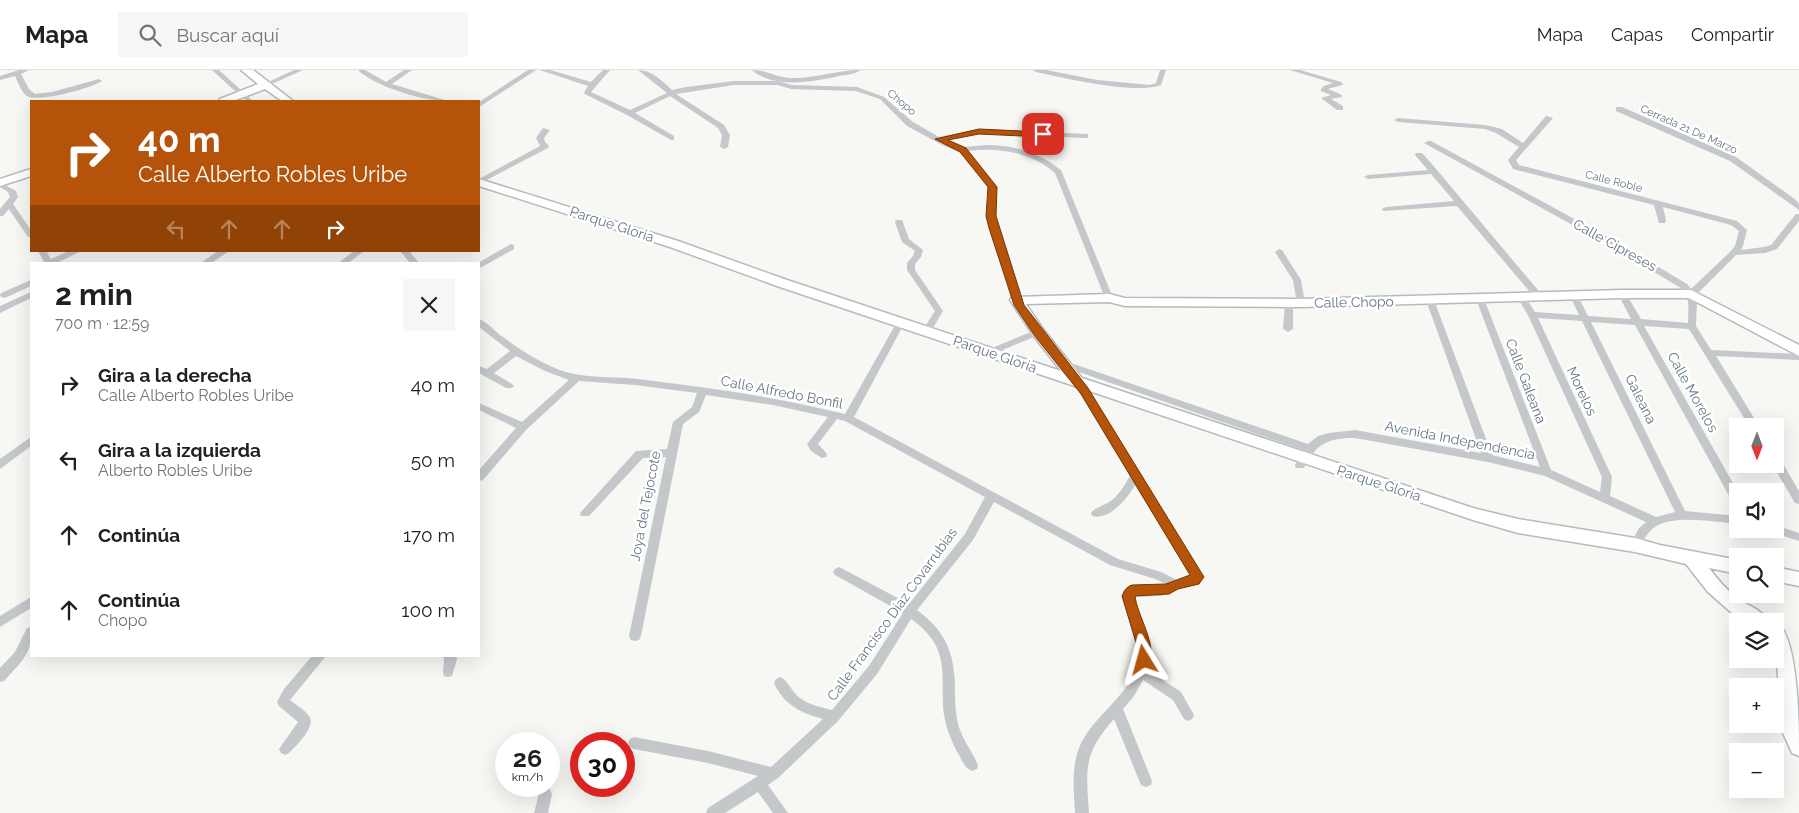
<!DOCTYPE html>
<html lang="es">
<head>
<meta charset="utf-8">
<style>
	:root { --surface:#fff; --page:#f6f6f6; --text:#202124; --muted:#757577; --line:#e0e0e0 }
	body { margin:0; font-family:Raleway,sans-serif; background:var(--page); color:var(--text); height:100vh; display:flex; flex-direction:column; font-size:19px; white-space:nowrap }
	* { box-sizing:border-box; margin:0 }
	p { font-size:16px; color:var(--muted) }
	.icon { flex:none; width:28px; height:28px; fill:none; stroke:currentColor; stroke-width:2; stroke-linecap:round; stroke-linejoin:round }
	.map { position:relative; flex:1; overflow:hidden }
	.side { position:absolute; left:30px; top:192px; width:450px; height:395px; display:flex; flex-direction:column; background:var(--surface); border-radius:0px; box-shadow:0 5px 20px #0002 }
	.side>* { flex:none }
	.top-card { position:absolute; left:30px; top:30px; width:450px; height:152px; border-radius:0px; box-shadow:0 5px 20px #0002; background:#b45309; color:#fff; overflow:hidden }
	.needle { width:32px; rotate:180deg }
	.tools { position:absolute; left:1729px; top:348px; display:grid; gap:10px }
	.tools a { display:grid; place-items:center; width:55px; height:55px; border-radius:0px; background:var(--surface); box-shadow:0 5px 20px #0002; font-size:25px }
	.speed { position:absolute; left:495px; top:662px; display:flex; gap:10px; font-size:25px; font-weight:700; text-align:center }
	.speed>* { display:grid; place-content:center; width:65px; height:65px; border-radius:50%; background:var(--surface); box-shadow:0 5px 20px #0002; line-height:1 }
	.speed small { font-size:12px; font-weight:400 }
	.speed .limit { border:8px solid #d22; background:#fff; color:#111 }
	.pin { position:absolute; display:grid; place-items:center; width:42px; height:42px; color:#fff; margin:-21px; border-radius:10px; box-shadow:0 2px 8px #0006 }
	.me { position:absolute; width:55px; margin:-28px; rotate:352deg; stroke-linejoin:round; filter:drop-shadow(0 0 4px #0008) }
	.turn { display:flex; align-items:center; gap:18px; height:105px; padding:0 25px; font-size:22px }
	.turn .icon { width:65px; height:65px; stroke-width:2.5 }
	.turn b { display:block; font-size:35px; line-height:42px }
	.lanes { display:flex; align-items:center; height:48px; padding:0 25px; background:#0003; justify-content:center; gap:25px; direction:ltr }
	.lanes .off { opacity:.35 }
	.round { display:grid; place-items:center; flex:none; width:52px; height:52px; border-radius:0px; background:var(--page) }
	.headline { display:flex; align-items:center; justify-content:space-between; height:85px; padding:0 25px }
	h1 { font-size:30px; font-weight:700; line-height:38px }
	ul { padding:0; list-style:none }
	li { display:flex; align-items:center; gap:15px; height:75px; padding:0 25px }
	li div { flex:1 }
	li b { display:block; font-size:19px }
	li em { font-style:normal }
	header { display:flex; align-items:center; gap:30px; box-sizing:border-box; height:70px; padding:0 25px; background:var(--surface); border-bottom:1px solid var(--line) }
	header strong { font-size:24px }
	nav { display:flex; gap:28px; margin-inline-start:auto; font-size:18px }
	.search { width:350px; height:45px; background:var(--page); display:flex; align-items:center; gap:12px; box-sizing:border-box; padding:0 18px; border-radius:0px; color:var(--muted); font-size:19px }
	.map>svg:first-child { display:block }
</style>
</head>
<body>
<header>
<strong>Mapa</strong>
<div class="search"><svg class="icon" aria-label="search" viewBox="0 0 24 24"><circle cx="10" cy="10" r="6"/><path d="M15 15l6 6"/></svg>Buscar aquí</div>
<nav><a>Mapa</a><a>Capas</a><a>Compartir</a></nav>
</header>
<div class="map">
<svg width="1799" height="743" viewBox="0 0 1799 743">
	<rect width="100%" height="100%" fill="#f7f7f3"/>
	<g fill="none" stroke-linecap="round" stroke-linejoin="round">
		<defs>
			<g id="secondary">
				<path d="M 241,0 L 253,0 L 293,31 L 282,31 L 265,19 L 233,31 L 219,31 L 220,29 L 258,14 Z"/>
				<path d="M 31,99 L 31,106 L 0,116 L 0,109 Z"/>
				<path d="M 479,109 L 678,171 L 787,210 L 1061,301 L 1033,265 L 1010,230 L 1012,227 L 1109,224 L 1125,228 L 1301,229 L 1622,220 L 1691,220 L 1799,275 L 1799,286 L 1689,228 L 1622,228 L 1301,237 L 1125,236 L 1109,232 L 1026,234 L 1043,259 L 1082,308 L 1473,438 L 1518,449 L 1635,468 L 1660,475 L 1738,490 L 1738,504 L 1709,498 C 1717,509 1726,519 1736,527 C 1746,535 1763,540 1768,551 L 1744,551 L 1733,544 L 1708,522 L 1686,494 L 1635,482 L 1518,463 L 1473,450 L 777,216 L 670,177 L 479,116 Z"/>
				<path d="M 1775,497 L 1799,502 L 1799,516 L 1775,511 Z"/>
				<path d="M 1775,552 C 1799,562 1799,659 1799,686 L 1792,683 L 1783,663 L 1780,648 Z"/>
			</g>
		</defs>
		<!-- secondary casing -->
		<use href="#secondary" stroke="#b4babe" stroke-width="3"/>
		<!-- street -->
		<g fill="#c4c8cb" fill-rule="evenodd">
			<path d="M 19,0 L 29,0 L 21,4 L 29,19 L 35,24 L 52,22 L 99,9 L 102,11 C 92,18 38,33 27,26 C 21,22 18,12 15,6 L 0,10 L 0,6 Z"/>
			<path d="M 212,0 L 219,0 L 253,31 L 246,31 Z"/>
			<path d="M 294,0 L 303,0 L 267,16 L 262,15 Z"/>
			<path d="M 358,0 L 365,0 L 386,12 L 404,0 L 412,0 L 392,14 L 448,31 C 425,32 374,16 358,0 Z"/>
			<path d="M 528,0 L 536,0 L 479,37 L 479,32 Z"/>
			<path d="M 540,0 L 550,0 L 591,12 L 603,0 L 610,0 L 591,22 L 630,40 L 667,23 L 638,0 C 652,0 662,11 672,20 L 686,17 L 734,11 L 778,11 L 792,15 L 857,17 L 884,27 L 913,52 L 939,67 L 979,59 L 1088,64 L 1088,68 L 1085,68 L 979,63 L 945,70 C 964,80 968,76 987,75 C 1015,75 1040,83 1061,100 L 1113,228 L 1109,231 L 1105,228 L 1055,103 C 1030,82 1000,77 968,81 L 997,117 L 995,146 L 1021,230 L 1017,233 L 1013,230 L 987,146 L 989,117 L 960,82 L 944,76 L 907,56 L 880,29 L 856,21 L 791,19 L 778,15 L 734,15 L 676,24 L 724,55 L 730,65 L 728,77 L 724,79 L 720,77 L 722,65 L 718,58 L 670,26 L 635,43 L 674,66 L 674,70 L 671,70 L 627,45 L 585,24 L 584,23 L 588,16 Z"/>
			<path d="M 752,0 C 765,0 776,7 790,8 C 814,9 837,0 861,0 C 855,4 846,5 839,6 C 813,12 774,19 752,0 Z"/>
			<path d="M 1033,0 L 1046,0 L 1097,10 L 1150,15 L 1156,13 L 1160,0 L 1166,0 L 1161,15 C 1135,25 1065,8 1036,2 Z"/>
			<path d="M 1290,0 L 1300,0 L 1341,12 L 1343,14 L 1342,15 L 1328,19 L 1342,25 L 1342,27 L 1331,29 L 1343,36 L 1343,40 L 1337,40 L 1321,28 L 1331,25 L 1321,21 L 1321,19 L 1324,16 L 1333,13 Z"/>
			<path d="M 1616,37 L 1622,37 L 1736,87 L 1796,130 L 1799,134 L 1799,140 L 1730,91 L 1616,41 Z"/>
			<path d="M 1546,46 L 1553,48 L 1516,90 L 1519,95 L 1737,151 L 1747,160 L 1743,176 L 1741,180 L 1764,177 L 1771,175 L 1796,144 L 1799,144 L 1799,151 L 1777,179 L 1765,183 L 1736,185 L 1696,225 L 1697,232 L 1696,256 L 1711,280 L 1799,284 L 1799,290 L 1716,286 L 1759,356 L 1749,356 L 1689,259 L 1644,256 L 1738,422 L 1738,436 L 1734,435 L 1635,255 L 1591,252 L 1685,441 L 1738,446 L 1738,454 C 1714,452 1680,445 1658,455 C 1650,459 1645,467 1641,475 L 1641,479 L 1640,482 L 1636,484 L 1632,482 L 1630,475 L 1639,458 L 1646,452 L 1545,406 L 1488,392 L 1355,368 C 1327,368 1317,373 1304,398 L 1296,398 L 1295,395 L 1303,380 L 1059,295 L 1057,293 L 1062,290 L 1065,291 L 1308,374 L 1318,366 L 1329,363 L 1355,360 L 1481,383 L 1426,230 L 1430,227 L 1434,230 L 1492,385 L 1540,397 L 1476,229 L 1480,226 L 1484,229 L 1551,400 L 1600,422 L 1602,407 L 1528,245 L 1517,227 L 1518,225 L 1524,225 L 1535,242 L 1579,245 L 1570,226 L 1574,223 L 1578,226 L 1588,246 L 1631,249 L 1618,224 L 1622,221 L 1625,222 L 1641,249 L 1688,253 C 1688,238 1691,230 1681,218 L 1607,174 L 1424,73 L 1428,71 L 1431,71 L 1613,170 L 1687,214 L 1691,219 L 1731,181 L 1735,176 L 1739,161 L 1731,155 L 1663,137 L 1666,151 L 1665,153 L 1659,153 L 1654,135 L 1513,99 L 1508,90 L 1519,77 L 1496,63 L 1485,59 L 1398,52 L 1394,50 L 1398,48 L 1485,55 L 1502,59 L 1523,73 ZM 1538,248 L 1582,251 L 1675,442 L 1656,447 L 1610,426 L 1612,407 Z"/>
			<path d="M 543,58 L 550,60 L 544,68 L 545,72 L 549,76 L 548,78 L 479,114 L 479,109 L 540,76 L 536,68 Z"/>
			<path d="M 1416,83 L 1422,83 L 1437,100 L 1542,225 L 1543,227 L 1542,229 L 1536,229 L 1457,136 L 1383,141 L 1382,139 L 1386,137 L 1454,131 L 1431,104 L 1368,109 L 1364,107 L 1368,105 L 1428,100 L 1415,85 Z"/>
			<path d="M 0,112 L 16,121 L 18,127 L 13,134 L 31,160 L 31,167 L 28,167 L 9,139 L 3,146 L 0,146 L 0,139 L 10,127 L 8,122 L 0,117 Z"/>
			<path d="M 896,150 L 902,150 L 909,169 L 923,180 L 921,187 L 915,194 L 915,200 L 943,241 L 930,263 L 924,263 L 922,261 L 935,241 L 907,200 L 907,193 L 913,186 L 915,181 L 902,172 L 895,152 Z"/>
			<path d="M 511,174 L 514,175 L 514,179 L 482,197 L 479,198 L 479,194 L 476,194 Z"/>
			<path d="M 1279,179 L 1282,180 L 1301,210 L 1305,233 L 1304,235 L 1301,236 L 1297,233 L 1293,210 L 1275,182 Z"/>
			<path d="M 38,181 L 46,181 L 51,189 L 69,181 L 81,181 L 55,194 L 45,194 Z"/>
			<path d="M 218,181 L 229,181 L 210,194 L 199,194 Z"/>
			<path d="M 354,181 L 364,181 L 347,194 L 337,194 Z"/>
			<path d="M 400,181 L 409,181 L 420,194 L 411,194 Z"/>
			<path d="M 31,210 L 31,216 L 7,227 L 4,228 L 0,226 L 1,223 Z"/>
			<path d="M 31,222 L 31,228 L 0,243 L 0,236 Z"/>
			<path d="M 1289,230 L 1293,233 L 1293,259 L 1288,262 L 1283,259 L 1285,233 Z"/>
			<path d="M 479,249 C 488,252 495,262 503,267 C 522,281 544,295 566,302 C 592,309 620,306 646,310 C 713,318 780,328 845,344 L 898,250 L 904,250 L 905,252 L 854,347 L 1118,489 L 1161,502 L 1177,510 L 1190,505 L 1135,415 C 1128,428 1109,451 1092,446 L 1091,443 C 1095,437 1106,435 1112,430 C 1120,424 1125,414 1130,406 L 1073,312 L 1075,310 L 1081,310 L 1203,507 L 1201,510 L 1161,526 L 1134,527 C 1140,552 1153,574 1148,600 L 1181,622 L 1194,645 L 1192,649 L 1188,651 L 1184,649 L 1173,630 L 1143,610 L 1134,626 L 1123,639 L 1152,711 L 1151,715 L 1146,717 L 1141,715 L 1114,649 C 1083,684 1086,698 1089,743 L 1075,743 C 1074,722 1071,699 1079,678 C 1092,645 1134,624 1138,589 C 1140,568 1127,546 1122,526 L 1128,518 L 1132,516 L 1161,516 L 1166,514 L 1155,509 L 1110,495 L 994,432 L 973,470 L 917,540 C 945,561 954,581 955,616 C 955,628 955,641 958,654 C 962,669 972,681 978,695 L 977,699 L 972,701 C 966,699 963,693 960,687 C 951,671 944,654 943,636 C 942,617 945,596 937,578 C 932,566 921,556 911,549 L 877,604 L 838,651 L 778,708 L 768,715 L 788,743 L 773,743 L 758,722 L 725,743 L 706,743 L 708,738 L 758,706 L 708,693 L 634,679 L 630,677 L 628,673 L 630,669 L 634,667 L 708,681 L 771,697 L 823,649 C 801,643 784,635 774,613 L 776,609 L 780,607 C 789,611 792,623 800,628 C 809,635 821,637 832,640 L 869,596 L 903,543 L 835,505 L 833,502 L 835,499 L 839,497 L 843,499 L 909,534 L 965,464 L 985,427 L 845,351 L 837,349 L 818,374 L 827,384 L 826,387 L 822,388 L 811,381 L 807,374 L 828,347 L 773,335 L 706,325 L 699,342 L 683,354 L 641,566 L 639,570 L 635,571 L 631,570 L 629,566 L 666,387 L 643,388 L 589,446 L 581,446 L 580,443 L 636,381 L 667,379 L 673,352 L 692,337 L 697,323 L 635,315 L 579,311 L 526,360 L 483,410 L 479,411 L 479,400 L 516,358 L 479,340 L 479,333 L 522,352 L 569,310 L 545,301 L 516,286 L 494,303 L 512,314 L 514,316 L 512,318 L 506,318 L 479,303 L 479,296 L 487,299 L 510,281 L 479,257 Z"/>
			<path d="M 1038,259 L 1043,262 L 1041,264 L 993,284 L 987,284 L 985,282 L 987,280 Z"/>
			<path d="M 31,367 L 31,376 L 0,399 L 0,389 Z"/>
			<path d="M 1775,386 L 1779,387 L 1799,421 L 1799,434 L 1795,433 L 1772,394 L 1775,394 Z"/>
			<path d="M 1775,455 L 1799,463 L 1799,471 L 1771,462 L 1770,459 L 1775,459 Z"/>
			<path d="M 31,527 L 31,538 L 0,557 L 0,546 Z"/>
			<path d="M 31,557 C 33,584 21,592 4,611 L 0,612 L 0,598 L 15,582 L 27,558 Z"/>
			<path d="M 312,586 L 326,586 L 290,630 C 296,635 305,640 309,646 C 317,656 296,676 289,683 L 285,685 L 281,683 L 279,679 L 298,652 L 279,636 L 277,632 L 284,619 Z"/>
			<path d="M 443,586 L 456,586 L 457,589 L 452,606 L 448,607 L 444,606 C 441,599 446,593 443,586 Z"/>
			<path d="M 545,718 L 550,719 L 552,724 L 548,743 L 534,743 L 540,719 Z"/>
		</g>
		<!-- secondary -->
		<use href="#secondary" fill="#fff" fill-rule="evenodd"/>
	</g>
	<!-- route -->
	<path fill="#b45309" stroke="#753606" d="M 979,59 L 1043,62 L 1047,64 L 1043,67 L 979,64 L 948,70 L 966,78 L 997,117 L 996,146 L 1024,235 L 1088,318 L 1204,507 L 1199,514 L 1178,519 L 1169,524 L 1135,526 C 1137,545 1158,576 1149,594 L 1144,596 L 1139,594 L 1137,576 L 1122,526 C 1124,521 1126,517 1132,515 L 1166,514 L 1190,505 L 1081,324 L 1034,265 L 1014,235 L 989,158 L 986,146 L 988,117 L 960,82 L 935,69 Z"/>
	<g text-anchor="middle" stroke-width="5" stroke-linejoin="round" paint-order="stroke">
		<!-- far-street labels -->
		<g font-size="11" fill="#657785" stroke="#fff">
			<text transform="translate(902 32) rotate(40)" y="4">Chopo</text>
			<text transform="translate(1689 59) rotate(24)" y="4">Cerrada 21 De Marzo</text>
			<text transform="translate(1614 111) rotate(14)" y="4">Calle Roble</text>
		</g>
		<!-- street labels -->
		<g font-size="14" fill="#657785" stroke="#fff">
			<text transform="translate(612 154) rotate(18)" y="5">Parque Gloria</text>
			<text transform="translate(1615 175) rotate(29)" y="5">Calle Cipreses</text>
			<text transform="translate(1354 232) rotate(-1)" y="5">Calle Chopo</text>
			<text transform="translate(995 284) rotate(19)" y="5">Parque Gloria</text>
			<text transform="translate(1526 311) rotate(69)" y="5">Calle Galeana</text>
			<text transform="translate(1582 321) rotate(65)" y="5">Morelos</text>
			<text transform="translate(782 322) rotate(11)" y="5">Calle Alfredo Bonfil</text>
			<text transform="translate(1693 322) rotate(61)" y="5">Calle Morelos</text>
			<text transform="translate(1641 329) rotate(64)" y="5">Galeana</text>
			<text transform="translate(1460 370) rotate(11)" y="5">Avenida Independencia</text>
			<text transform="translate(1379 413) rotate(18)" y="5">Parque Gloria</text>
			<text transform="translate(645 436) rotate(-79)" y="5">Joya del Tejocote</text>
			<text transform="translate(892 544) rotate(-54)" y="5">Calle Francisco Díaz Covarrubias</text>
		</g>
	</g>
</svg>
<div class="tools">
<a><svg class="needle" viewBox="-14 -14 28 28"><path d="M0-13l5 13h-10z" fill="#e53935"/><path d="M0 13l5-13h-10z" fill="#757577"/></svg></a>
<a><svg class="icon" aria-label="sound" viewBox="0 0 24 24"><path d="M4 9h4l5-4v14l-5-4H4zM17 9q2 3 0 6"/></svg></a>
<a><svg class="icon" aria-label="search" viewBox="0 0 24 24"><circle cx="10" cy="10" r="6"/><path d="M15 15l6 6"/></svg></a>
<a><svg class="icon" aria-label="layers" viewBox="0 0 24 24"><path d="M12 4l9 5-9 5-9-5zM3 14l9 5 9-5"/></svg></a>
<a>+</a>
<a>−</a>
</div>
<div class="speed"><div>26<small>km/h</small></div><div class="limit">30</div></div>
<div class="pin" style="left:1043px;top:64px;background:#d93025"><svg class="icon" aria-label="arrive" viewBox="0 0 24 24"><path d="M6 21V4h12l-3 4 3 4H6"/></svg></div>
<svg class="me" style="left:1144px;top:590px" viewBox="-20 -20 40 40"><path d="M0-17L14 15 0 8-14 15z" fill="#b45309" stroke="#fff" stroke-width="4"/></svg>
<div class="top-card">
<div class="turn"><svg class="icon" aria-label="right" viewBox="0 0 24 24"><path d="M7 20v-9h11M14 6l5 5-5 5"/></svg><div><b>40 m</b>Calle Alberto Robles Uribe</div></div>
<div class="lanes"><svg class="icon off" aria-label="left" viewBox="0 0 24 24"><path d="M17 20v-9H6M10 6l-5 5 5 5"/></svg><svg class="icon off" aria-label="ahead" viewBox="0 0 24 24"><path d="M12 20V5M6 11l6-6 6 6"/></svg><svg class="icon off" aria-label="ahead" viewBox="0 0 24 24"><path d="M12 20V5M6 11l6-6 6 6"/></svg><svg class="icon" aria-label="right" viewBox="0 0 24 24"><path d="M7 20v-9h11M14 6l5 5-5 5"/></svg></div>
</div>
<section class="side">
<div class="headline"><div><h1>2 min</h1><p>700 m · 12:59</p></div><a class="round"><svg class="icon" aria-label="close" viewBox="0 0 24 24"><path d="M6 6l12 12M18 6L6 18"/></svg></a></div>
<ul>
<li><svg class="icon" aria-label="right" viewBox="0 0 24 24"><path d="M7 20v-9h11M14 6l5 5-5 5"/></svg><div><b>Gira a la derecha</b><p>Calle Alberto Robles Uribe</p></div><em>40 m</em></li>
<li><svg class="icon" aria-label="left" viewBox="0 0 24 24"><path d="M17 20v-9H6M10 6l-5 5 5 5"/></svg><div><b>Gira a la izquierda</b><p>Alberto Robles Uribe</p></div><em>50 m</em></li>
<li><svg class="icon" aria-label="ahead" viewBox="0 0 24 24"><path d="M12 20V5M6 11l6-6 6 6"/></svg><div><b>Continúa</b></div><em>170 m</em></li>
<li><svg class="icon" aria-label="ahead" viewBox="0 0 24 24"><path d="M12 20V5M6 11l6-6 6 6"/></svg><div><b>Continúa</b><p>Chopo</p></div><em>100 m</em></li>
</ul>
</section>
</div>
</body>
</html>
